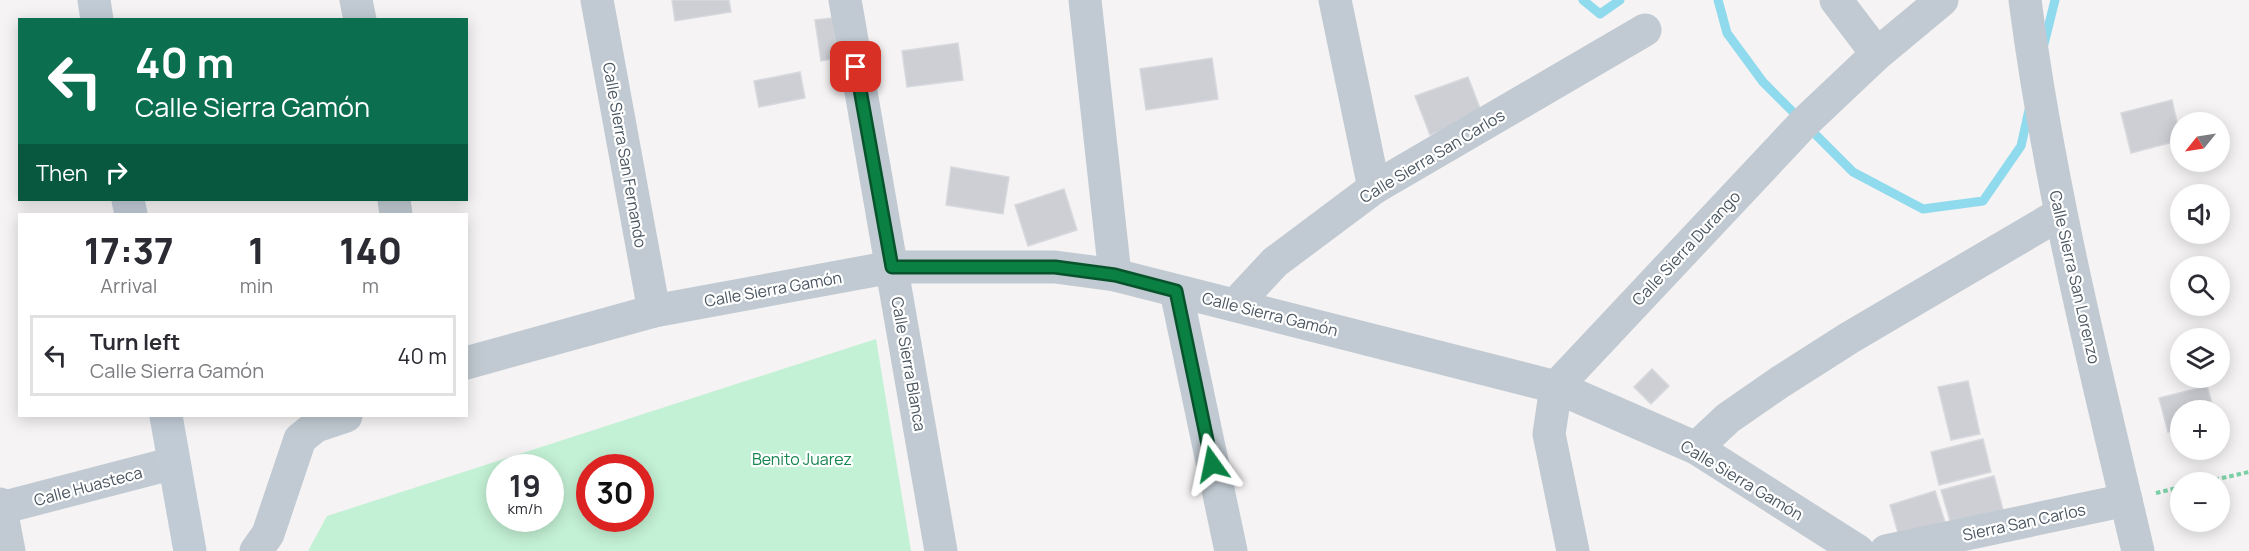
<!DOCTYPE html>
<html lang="en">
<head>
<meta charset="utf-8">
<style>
	:root { --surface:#fff; --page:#f7f7f7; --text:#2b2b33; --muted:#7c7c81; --line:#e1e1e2 }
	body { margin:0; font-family:Manrope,sans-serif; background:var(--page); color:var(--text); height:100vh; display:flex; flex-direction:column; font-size:22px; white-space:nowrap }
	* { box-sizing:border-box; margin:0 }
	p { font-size:20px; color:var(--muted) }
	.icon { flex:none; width:33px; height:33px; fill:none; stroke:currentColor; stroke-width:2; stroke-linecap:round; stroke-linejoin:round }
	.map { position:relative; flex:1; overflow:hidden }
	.drawer { position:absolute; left:18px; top:213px; width:450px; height:204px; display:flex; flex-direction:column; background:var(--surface); border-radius:0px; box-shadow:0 3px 15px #0003 }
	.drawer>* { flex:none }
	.guide { position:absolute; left:18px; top:18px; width:450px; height:183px; border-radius:0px; box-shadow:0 3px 15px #0003; background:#0b6e4f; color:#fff; overflow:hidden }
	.needle { width:39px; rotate:240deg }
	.buttons { position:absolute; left:2170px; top:112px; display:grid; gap:12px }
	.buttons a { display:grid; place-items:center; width:60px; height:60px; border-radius:50%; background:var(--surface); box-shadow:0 3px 15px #0003; font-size:30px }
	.speed { position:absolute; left:486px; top:454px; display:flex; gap:12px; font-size:30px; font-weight:700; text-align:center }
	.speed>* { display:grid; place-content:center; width:78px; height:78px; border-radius:50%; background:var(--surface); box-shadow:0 3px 15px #0003; line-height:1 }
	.speed small { font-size:15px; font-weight:400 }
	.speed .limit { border:9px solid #d22; background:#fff; color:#111 }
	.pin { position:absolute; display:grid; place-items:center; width:51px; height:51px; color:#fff; margin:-26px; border-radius:12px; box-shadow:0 3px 9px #0006 }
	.me { position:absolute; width:66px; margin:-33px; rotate:348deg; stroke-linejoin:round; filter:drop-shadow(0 0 4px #0008) }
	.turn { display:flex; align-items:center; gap:21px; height:126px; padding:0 18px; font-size:27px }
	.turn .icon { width:78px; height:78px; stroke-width:2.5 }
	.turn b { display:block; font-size:42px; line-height:51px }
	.then { display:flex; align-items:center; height:57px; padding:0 18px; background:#0003; gap:12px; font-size:22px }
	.eta { display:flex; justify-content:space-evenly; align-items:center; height:102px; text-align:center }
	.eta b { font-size:36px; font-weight:800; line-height:42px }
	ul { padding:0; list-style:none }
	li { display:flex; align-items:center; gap:18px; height:81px; margin:0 12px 9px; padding:0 6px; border:3px solid var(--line); border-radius:0px }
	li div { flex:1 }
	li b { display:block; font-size:22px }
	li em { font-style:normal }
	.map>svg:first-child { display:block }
</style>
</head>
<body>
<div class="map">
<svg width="2249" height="551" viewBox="0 0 2249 551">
	<rect width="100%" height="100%" fill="#f5f3f3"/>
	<!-- green -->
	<path fill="#c3f1d5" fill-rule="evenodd" d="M 876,339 L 911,551 L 308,551 L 327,516 ZM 500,468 L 550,468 L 550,519 L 500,519 ZM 590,468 L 640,468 L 640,519 L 590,519 Z"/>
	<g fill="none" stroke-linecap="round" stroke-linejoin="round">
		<!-- stream -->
		<g stroke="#90daee" stroke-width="9">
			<path d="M 1583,0 L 1600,14 L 1620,0"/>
			<path d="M 1718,0 L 1727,33 L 1763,82 L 1853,172 L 1923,209 L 1983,201 L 2021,146 L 2029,110"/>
			<path d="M 2044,44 L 2055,0"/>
		</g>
	</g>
	<!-- building -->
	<g fill="#cdcfd5" stroke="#d7d9de" stroke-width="1.5">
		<path d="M 672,0 L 729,0 L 731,12 L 675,21 Z"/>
		<path d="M 832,18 L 838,58 L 821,61 L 815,20 Z"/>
		<path d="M 958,43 L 963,80 L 907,87 L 902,51 Z"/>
		<path d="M 1212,58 L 1218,99 L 1146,110 L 1140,69 Z"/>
		<path d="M 800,72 L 805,98 L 759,107 L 754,81 Z"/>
		<path d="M 1468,77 L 1483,116 L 1430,135 L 1415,96 Z"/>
		<path d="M 2172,100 L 2181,140 L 2131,153 L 2121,113 Z"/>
		<path d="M 951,167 L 1009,177 L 1003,214 L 946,205 Z"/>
		<path d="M 1064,189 L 1077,230 L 1028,246 L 1015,205 Z"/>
		<path d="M 1652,369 L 1669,386 L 1651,404 L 1634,387 Z"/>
		<path d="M 1968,381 L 1980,434 L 1951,440 L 1938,387 Z"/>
		<path d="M 2207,386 L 2214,411 L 2181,411 L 2181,428 L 2168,432 L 2159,398 Z"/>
		<path d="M 1983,439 L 1991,472 L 1939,485 L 1931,452 Z"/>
		<path d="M 1994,476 L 2003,510 L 1951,524 L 1941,490 Z"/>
		<path d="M 1935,491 L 1945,522 L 1899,536 L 1890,505 Z"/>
	</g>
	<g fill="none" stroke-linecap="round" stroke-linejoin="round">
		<!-- path -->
		<g stroke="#7ad0a6" stroke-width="4" stroke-dasharray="4.5 3" stroke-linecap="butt">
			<path d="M 2200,483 L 2249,472"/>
			<path d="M 2156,493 L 2181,487"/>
		</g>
		<!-- street -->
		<g stroke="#c1cad2" stroke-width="33">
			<path d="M 356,0 L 360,20"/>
			<path d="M 597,0 L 654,311"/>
			<path d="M 845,0 L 941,551"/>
			<path d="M 1085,0 L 1115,275"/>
			<path d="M 1335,0 L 1374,188"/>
			<path d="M 1836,0 L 1877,54"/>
			<path d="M 2025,0 C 2049,186 2095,368 2138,551"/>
			<path d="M 394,200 L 396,214"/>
			<path d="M 1176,291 L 1231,551"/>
			<path d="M 1235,305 L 1275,262 L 1374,188 L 1645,30"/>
			<path d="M 466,363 L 654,311 L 892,267 L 1055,267 L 1115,275 L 1556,387 L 1696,448 L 1858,551"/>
			<path d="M 1696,448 L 1728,418 L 1780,382 L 1849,338 L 2060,214"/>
			<path d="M 0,504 L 9,551"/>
			<path d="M 1,508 L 174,463"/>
			<path d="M 256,551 L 268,534 L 300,439 L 316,426 L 346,416"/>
			<path d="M 1573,551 L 1549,434 L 1556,387 L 1804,123 L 1877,54 L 1942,0"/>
			<path d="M 1886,551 L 2126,500"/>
		</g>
		<!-- secondary -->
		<g stroke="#c1cbd6" stroke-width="33">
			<path d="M 94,0 L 97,20"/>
			<path d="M 128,200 L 131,214"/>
			<path d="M 166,416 L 190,551"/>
		</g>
	</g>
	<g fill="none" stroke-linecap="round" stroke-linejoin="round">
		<defs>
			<path id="route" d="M 856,67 L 892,267 L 1055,267 L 1115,275 L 1176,291 L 1212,464"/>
		</defs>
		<!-- route casing -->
		<use href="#route" stroke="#07532c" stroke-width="15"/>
		<!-- route -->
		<use href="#route" stroke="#0b8043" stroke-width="10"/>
	</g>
	<g text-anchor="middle" stroke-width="4.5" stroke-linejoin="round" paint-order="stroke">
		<!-- street labels -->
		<g font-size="16" fill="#4a5661" stroke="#fff">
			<text transform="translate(625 155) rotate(80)" y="6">Calle Sierra San Fernando</text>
			<text transform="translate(1432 156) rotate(-31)" y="6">Calle Sierra San Carlos</text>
			<text transform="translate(1686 248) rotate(-47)" y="6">Calle Sierra Durango</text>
			<text transform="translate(2075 277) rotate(77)" y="6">Calle Sierra San Lorenzo</text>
			<text transform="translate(773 289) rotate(-10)" y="6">Calle Sierra Gamón</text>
			<text transform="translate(1270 314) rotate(14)" y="6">Calle Sierra Gamón</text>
			<text transform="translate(909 364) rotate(80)" y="6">Calle Sierra Blanca</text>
			<text transform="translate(1742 480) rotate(31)" y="6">Calle Sierra Gamón</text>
			<text transform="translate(88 486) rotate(-15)" y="6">Calle Huasteca</text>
			<text transform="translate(2024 522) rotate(-12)" y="6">Sierra San Carlos</text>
		</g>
		<!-- park labels -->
		<g font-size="16" fill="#17864f" stroke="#fff">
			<text x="802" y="465">Benito Juarez</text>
		</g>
	</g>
</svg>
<div class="buttons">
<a><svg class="needle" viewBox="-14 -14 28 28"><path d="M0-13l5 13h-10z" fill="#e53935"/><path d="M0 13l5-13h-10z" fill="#7c7c81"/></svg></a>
<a><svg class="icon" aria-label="sound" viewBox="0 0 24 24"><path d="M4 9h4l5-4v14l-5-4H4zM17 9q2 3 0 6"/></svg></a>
<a><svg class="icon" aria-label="search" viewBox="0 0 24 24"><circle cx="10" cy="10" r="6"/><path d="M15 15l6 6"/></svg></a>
<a><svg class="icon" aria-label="layers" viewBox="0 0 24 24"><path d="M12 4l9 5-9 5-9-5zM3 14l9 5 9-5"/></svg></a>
<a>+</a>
<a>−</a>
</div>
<div class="speed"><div>19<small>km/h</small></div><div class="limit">30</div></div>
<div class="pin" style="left:856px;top:67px;background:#d93025"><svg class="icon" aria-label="arrive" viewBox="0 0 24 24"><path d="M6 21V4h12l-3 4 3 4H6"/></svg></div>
<svg class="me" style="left:1212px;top:464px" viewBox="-20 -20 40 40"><path d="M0-17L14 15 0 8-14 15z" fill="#0b8043" stroke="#fff" stroke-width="4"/></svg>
<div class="guide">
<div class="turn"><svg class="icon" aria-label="left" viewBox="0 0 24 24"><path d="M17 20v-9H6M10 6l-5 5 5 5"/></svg><div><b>40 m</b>Calle Sierra Gamón</div></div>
<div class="then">Then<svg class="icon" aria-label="right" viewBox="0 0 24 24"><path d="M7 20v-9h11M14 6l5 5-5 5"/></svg></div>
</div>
<section class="drawer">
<div class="eta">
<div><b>17:37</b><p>Arrival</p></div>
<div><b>1</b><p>min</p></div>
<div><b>140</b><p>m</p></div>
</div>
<ul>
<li><svg class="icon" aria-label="left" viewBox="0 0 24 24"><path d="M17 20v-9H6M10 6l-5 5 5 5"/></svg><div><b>Turn left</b><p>Calle Sierra Gamón</p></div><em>40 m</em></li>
</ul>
</section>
</div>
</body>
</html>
